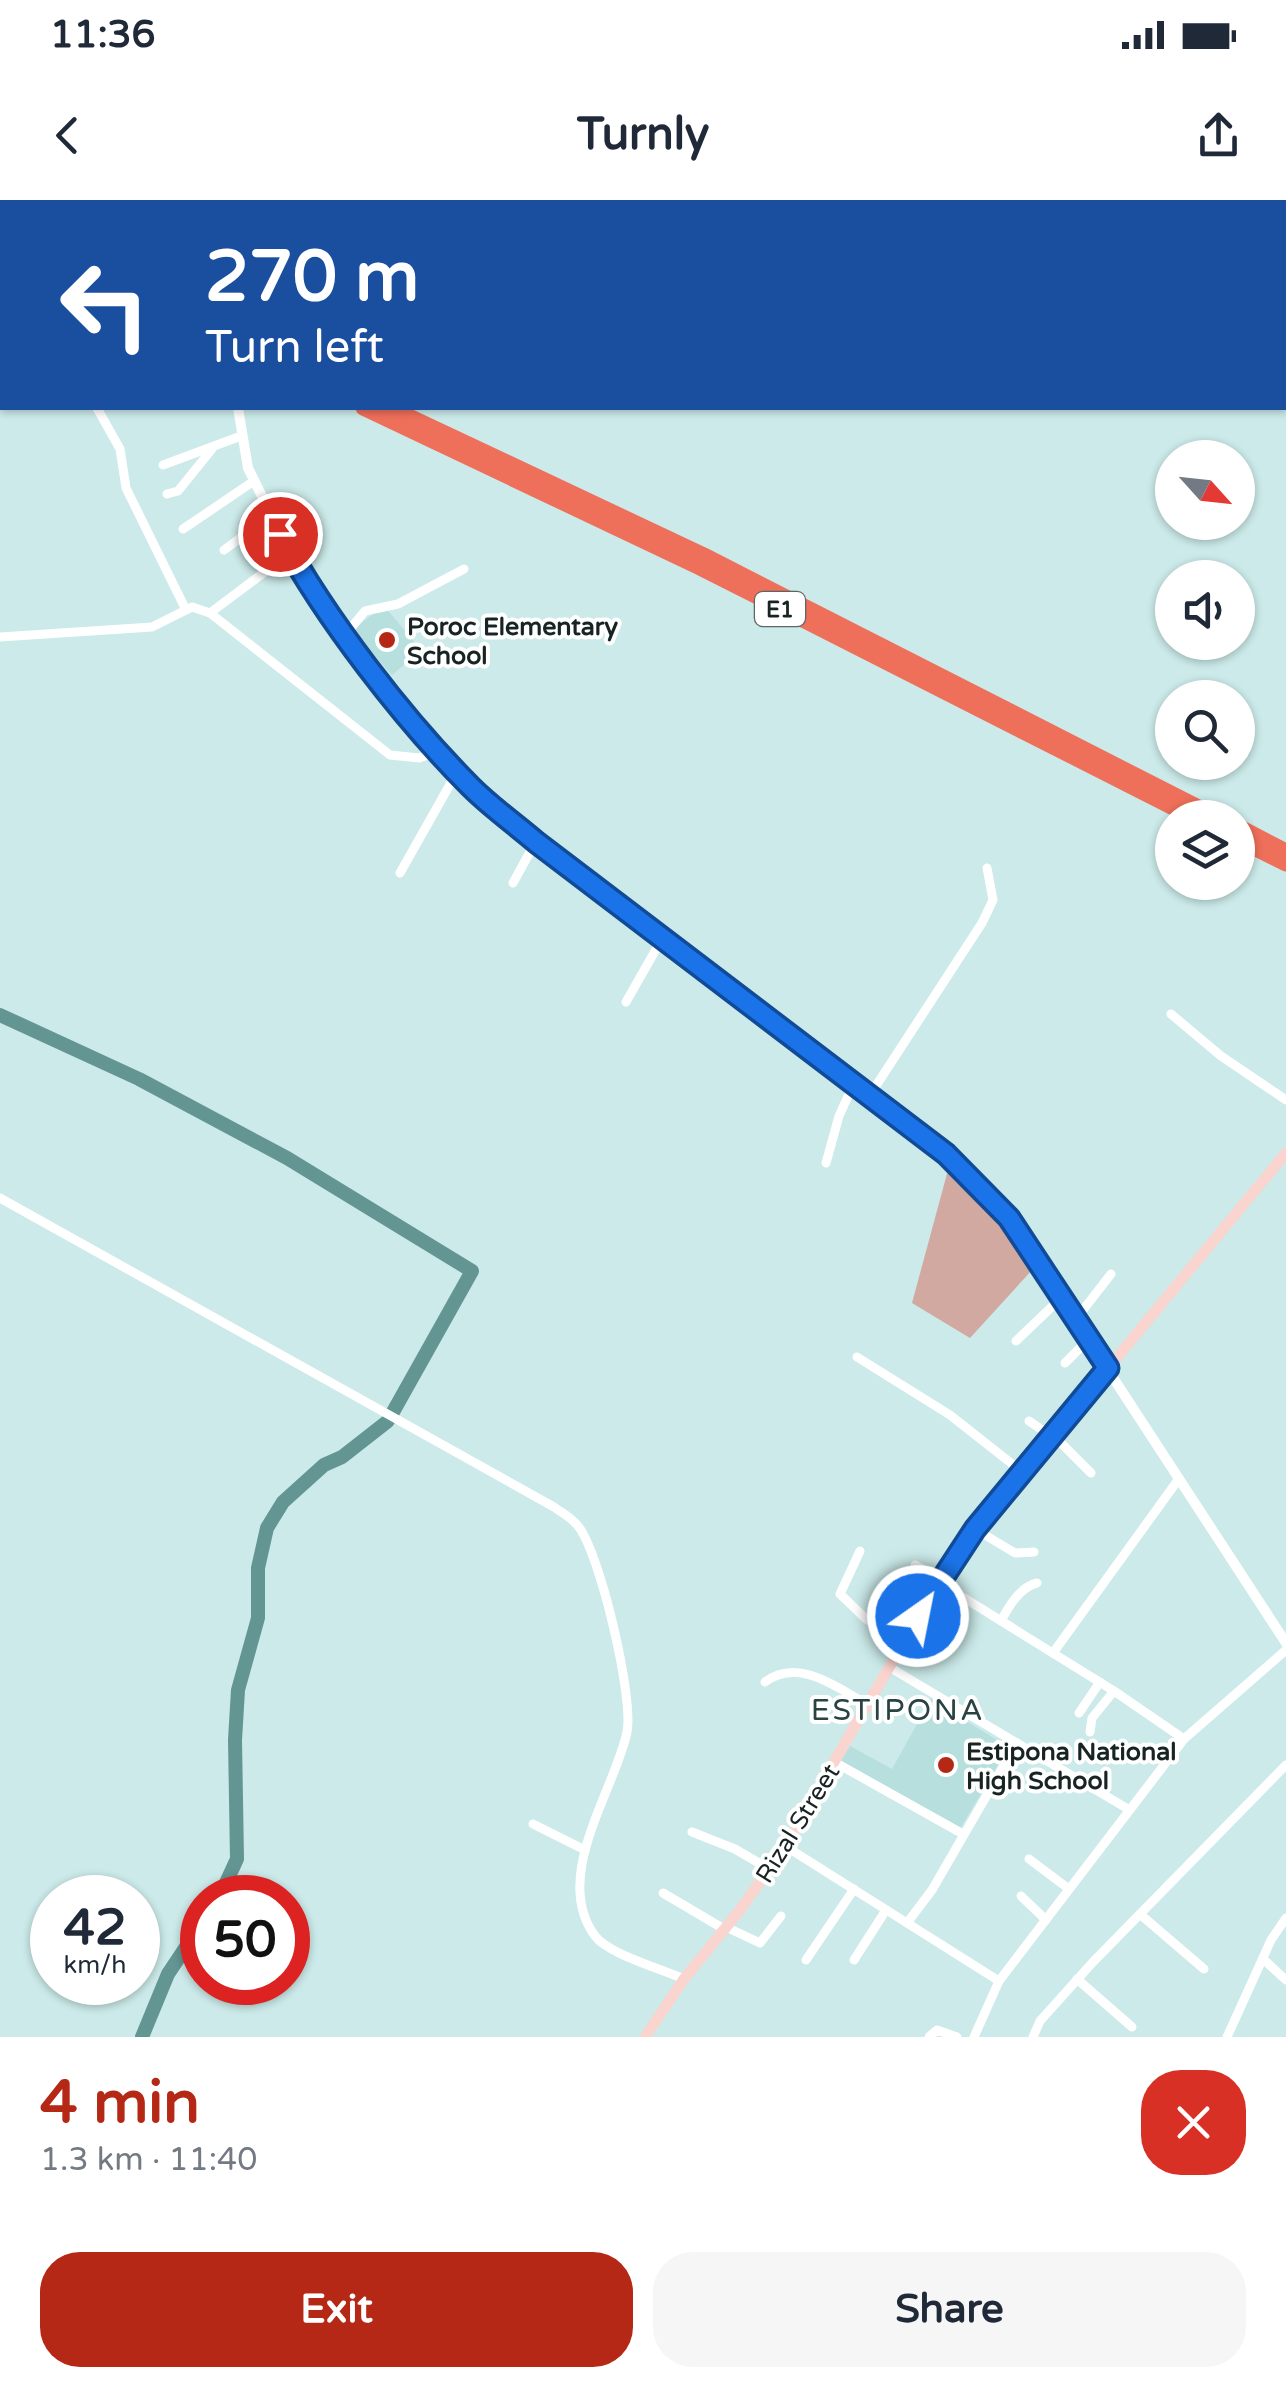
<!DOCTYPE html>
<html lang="en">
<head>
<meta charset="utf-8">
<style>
	:root { --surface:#fff; --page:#f6f6f7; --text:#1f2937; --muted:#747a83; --accent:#b52815 }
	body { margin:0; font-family:"Varela Round",sans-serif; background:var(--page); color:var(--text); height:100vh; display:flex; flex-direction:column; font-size:38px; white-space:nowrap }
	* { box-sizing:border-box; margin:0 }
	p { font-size:32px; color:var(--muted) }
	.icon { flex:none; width:55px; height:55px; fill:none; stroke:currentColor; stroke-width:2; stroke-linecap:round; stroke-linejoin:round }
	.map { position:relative; height:1837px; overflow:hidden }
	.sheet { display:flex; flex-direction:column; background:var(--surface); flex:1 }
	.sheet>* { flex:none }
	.top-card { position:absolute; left:0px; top:0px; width:1288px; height:210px; box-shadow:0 2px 8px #0004; background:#1a4fa0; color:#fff; overflow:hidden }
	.needle { width:65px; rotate:117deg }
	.fabs { position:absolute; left:1155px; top:240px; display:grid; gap:20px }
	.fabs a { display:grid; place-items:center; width:100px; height:100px; border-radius:50%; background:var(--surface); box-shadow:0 2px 8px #0004; font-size:50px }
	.speed { position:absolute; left:30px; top:1675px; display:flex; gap:20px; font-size:50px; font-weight:700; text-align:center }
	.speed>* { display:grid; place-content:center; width:130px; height:130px; border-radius:50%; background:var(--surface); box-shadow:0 2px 8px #0004; line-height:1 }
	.speed small { font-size:25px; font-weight:400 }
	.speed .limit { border:15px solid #d22; background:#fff; color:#111 }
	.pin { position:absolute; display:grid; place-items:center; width:85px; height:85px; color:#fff; margin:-42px; border:5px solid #fff; border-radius:50%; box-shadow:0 2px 10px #0007 }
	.me { position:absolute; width:110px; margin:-55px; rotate:33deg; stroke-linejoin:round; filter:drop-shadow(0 0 8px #0008) }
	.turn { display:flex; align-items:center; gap:35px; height:210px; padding:0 40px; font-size:45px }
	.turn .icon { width:130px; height:130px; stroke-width:2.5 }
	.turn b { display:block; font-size:70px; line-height:85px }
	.round { display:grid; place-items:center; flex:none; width:105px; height:105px; border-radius:40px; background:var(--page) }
	.overview { display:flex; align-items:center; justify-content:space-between; height:170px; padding:0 40px }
	h1 { font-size:60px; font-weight:700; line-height:75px; color:var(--accent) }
	.button { display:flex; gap:20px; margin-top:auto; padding:20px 40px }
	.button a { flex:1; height:115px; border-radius:40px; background:var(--accent); color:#fff; font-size:40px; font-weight:700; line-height:115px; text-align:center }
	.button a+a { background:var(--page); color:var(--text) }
	.status { display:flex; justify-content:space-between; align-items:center; height:70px; padding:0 50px; background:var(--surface); direction:ltr }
	.status svg { height:28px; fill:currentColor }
	header { display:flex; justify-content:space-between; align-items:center; height:130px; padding:0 40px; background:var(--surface); font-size:45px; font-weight:700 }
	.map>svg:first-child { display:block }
</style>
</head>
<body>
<div class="status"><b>11:36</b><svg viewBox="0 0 49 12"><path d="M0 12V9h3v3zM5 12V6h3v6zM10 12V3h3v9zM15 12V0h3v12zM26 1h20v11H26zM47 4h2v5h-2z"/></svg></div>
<header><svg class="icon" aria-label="back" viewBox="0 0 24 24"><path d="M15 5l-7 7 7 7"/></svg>Turnly<svg class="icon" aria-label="share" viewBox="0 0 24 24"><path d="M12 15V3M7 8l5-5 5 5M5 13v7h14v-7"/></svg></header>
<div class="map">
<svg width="1286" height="1837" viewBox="0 0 1286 1837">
	<rect width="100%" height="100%" fill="#cbeae9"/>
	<!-- built -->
	<g fill="#b6dfde">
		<path d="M 384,406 L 421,450 L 392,475 L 352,430 Z"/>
		<path d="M 931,1499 L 1008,1547 L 960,1629 L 841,1561 L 850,1546 L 892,1569 Z"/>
	</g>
	<!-- green -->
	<path fill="#d1a9a1" d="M 948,970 L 1002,1022 L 1033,1069 L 970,1138 L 912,1103 Z"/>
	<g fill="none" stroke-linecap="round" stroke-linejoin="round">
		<!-- river -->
		<g stroke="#639593" stroke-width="14">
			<path d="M 0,815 L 139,879 L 287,958 L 472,1071 L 393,1212"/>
			<path d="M 219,1698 L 237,1659 L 235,1540 L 238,1490 L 258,1418 L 258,1368 L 267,1328 L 283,1302 L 324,1265 L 342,1257 L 388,1221"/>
			<path d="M 142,1837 L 168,1774 L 202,1723"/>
		</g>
		<!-- minor -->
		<g stroke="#fff" stroke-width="9">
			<path d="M 167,0 L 167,2"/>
			<path d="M 420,2 L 421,0"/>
			<path d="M 97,208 L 120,249 L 126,288 L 186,410"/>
			<path d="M 163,265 L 241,236"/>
			<path d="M 167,294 L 178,291 L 212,249"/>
			<path d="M 183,329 L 254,281"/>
			<path d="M 224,350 L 270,316"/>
			<path d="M 210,413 L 290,353"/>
			<path d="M 345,435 L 365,411 L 398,404 L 464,369"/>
			<path d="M 0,437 L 152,427 L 192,407 L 210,413 L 390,555 L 419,558 L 439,551"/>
			<path d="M 400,673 L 457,572"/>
			<path d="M 513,683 L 536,641"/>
			<path d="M 626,802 L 663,737"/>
			<path d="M 1171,814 L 1221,856 L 1286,900"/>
			<path d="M 870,895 L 982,723 L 993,700 L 987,668"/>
			<path d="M 826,963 L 839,916 L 854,883"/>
			<path d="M 0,998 L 554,1307 C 562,1313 572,1318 578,1326 C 600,1353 634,1498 627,1532 C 615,1590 551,1677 595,1736 C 608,1754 662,1769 684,1779"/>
			<path d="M 1076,1119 L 1111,1074"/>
			<path d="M 1016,1141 L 1061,1098"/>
			<path d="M 857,1157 L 950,1215 L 1021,1271"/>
			<path d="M 1065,1163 L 1089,1139"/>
			<path d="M 1029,1221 L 1051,1236"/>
			<path d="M 1052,1234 L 1091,1273"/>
			<path d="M 975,1329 L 1015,1353 L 1034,1352"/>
			<path d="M 860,1351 L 840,1394 L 866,1419 L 904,1442"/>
			<path d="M 915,1365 L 942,1380"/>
			<path d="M 940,1383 L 1114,1491 L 1184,1539"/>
			<path d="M 879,1392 L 885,1399 L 919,1416"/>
			<path d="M 1001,1421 C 1009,1406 1020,1387 1037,1383"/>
			<path d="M 1053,1453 L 1178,1280"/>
			<path d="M 889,1467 L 1128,1609"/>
			<path d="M 765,1482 C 798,1457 837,1487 868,1505"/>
			<path d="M 1079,1513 L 1100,1482"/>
			<path d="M 1090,1532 L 1092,1518 L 1114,1491"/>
			<path d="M 836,1563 L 963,1634"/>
			<path d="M 533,1624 L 585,1650"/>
			<path d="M 692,1632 L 735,1649 L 769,1669"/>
			<path d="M 785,1646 L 999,1781"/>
			<path d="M 1029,1659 L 1069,1689"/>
			<path d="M 663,1693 L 724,1729"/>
			<path d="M 1021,1696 L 1046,1720"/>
			<path d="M 1141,1715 L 1204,1769"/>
			<path d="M 907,1723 L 932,1690 L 1017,1543"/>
			<path d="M 726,1727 L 760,1743 L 781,1716"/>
			<path d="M 1263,1759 L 1286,1780"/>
			<path d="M 806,1760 L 854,1689"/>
			<path d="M 854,1760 L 886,1710"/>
			<path d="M 1077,1779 L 1132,1827"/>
			<path d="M 929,1837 L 937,1830 L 957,1837"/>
			<path d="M 974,1837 L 999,1781 L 1184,1539 L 1286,1450"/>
			<path d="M 1033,1837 L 1040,1821 L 1093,1762 L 1286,1565"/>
			<path d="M 1227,1837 L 1271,1740 L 1286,1718"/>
		</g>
		<!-- tertiary -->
		<g stroke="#fff" stroke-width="10">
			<path d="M 246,2 L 247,0"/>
			<path d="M 238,208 L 248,268 L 290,353 L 367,465 L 472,588 L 536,641 L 947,954 L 1009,1018 L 1286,1443"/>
		</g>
		<!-- secondary -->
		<path stroke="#fad4ce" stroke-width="11" d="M 645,1837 L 684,1779 L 740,1710 L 785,1646 L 919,1416 L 972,1333 L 1286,953"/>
		<!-- motorway -->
		<g stroke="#ee6f5a" stroke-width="15">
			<path d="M 0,45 L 2,46"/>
			<path d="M 0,58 L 2,59"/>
			<path d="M 363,208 L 700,368 L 1193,618"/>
			<path d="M 392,208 L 704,355 L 1220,618"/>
			<path d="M 1238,626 L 1286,651"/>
			<path d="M 1238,640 L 1286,664"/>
		</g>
	</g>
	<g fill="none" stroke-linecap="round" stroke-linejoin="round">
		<defs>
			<path id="route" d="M 280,334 C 325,418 404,520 471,587 C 491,607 515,624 536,642 L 946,954 L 1009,1018 L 1108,1168 L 975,1329 L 918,1416"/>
		</defs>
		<!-- route casing -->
		<use href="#route" stroke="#114b97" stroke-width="25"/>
		<!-- route -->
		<use href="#route" stroke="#1a73e8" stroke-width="18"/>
	</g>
	<!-- markers -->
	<g fill="#b52815" stroke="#fff" stroke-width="4">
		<circle cx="387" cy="440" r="10"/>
		<circle cx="946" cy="1565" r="10"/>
	</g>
	<g text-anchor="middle" stroke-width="8" stroke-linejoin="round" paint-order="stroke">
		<!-- shield labels -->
		<rect fill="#fff" stroke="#5d6665" stroke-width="2.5" x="755" y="392" width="50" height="34" rx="8"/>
		<g font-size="22" font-weight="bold" fill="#182423">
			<text x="780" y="417">E1</text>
		</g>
		<!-- poi labels -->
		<g font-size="25" font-weight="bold" fill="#182423" stroke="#fff" text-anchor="start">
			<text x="407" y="435">Poroc Elementary<tspan x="407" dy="29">School</tspan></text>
			<text x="966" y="1560">Estipona National<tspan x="966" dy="29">High School</tspan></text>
		</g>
		<!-- street labels -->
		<g font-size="25" fill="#182423" stroke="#fff">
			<text transform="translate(797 1623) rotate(-58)" y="9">Rizal Street</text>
		</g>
		<!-- quarter labels -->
		<g font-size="30" letter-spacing="2.5" fill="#284342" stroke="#fff">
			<text x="898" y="1520">ESTIPONA</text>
		</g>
	</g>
</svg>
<div class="fabs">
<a><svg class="needle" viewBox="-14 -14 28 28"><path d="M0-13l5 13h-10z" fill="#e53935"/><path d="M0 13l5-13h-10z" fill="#747a83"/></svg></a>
<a><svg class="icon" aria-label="sound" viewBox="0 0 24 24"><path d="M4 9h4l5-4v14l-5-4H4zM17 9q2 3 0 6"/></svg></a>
<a><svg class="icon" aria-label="search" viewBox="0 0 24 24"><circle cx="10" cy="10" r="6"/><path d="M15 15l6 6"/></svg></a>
<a><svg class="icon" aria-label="layers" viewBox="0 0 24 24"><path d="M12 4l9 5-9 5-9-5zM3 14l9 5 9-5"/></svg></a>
</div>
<div class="speed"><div>42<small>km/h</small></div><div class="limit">50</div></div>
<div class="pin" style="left:280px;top:334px;background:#d93025"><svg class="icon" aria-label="arrive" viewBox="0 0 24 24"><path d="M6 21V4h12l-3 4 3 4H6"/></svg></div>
<svg class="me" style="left:918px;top:1416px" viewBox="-20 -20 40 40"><circle r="17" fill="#1a73e8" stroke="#fff" stroke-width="3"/><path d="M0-11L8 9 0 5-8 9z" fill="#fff"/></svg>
<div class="top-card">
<div class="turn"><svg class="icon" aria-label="left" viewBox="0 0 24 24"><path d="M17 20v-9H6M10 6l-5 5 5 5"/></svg><div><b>270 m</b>Turn left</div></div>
</div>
</div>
<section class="sheet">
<div class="overview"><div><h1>4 min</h1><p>1.3 km · 11:40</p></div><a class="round" style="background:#d93025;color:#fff"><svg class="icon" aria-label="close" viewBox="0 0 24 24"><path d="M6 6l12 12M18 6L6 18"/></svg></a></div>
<div class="button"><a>Exit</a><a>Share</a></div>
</section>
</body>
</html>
